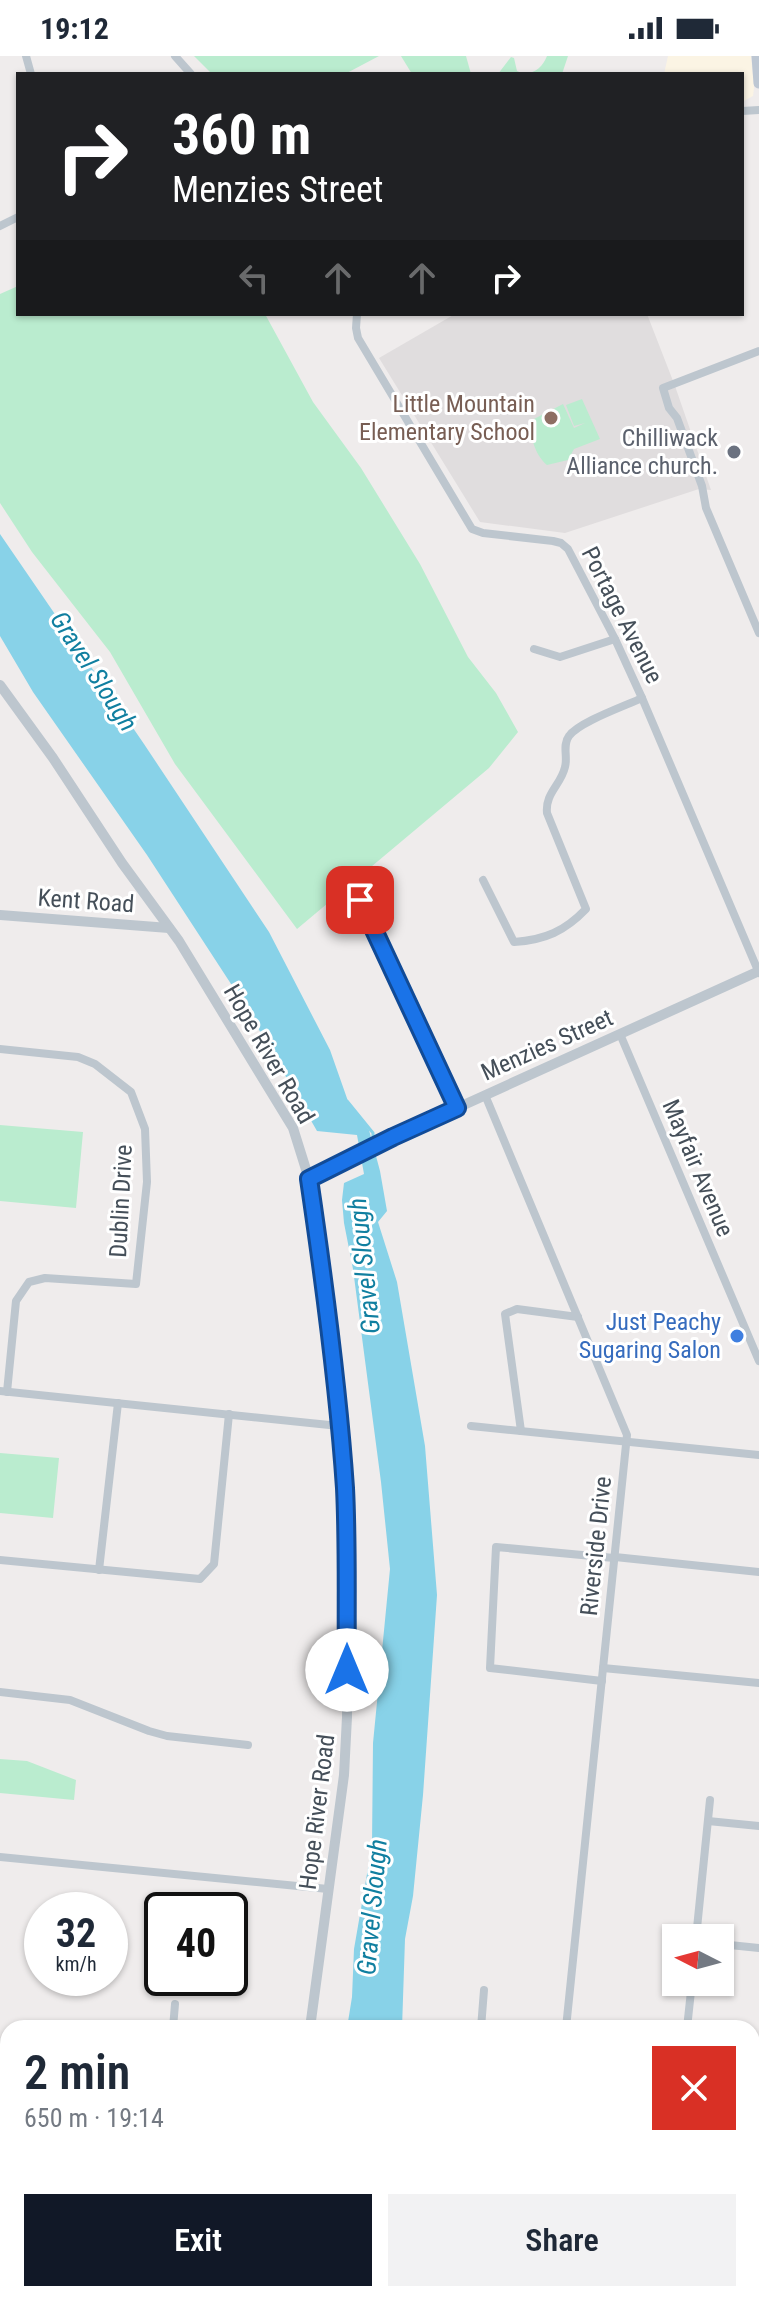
<!DOCTYPE html>
<html lang="en">
<head>
<meta charset="utf-8">
<style>
	:root { --surface:#fff; --page:#f2f2f3; --text:#1f2937; --muted:#747a83; --accent:#111827 }
	body { margin:0; font-family:"Roboto Condensed",sans-serif; background:var(--page); color:var(--text); height:100vh; display:flex; flex-direction:column; font-size:30px; white-space:nowrap }
	* { box-sizing:border-box; margin:0 }
	p { font-size:26px; color:var(--muted) }
	.icon { flex:none; width:44px; height:44px; fill:none; stroke:currentColor; stroke-width:2; stroke-linecap:round; stroke-linejoin:round }
	.map { position:relative; flex:1; overflow:hidden }
	.sheet { position:absolute; left:0px; top:1964px; width:760px; height:282px; display:flex; flex-direction:column; background:var(--surface); border-radius:24px 24px 0 0; box-shadow:0 2px 6px #0004 }
	.sheet>* { flex:none }
	.hud { position:absolute; left:16px; top:16px; width:728px; height:244px; border-radius:0px; box-shadow:0 2px 6px #0004; background:#202124; color:#fff; overflow:hidden }
	.needle { width:52px; rotate:276deg }
	.fabs { position:absolute; left:662px; top:1868px; display:grid; gap:16px }
	.fabs a { display:grid; place-items:center; width:72px; height:72px; border-radius:0px; background:var(--surface); box-shadow:0 2px 6px #0004; font-size:40px }
	.speed { position:absolute; left:24px; top:1836px; display:flex; gap:16px; font-size:40px; font-weight:700; text-align:center }
	.speed>* { display:grid; place-content:center; width:104px; height:104px; border-radius:50%; background:var(--surface); box-shadow:0 2px 6px #0004; line-height:1 }
	.speed small { font-size:20px; font-weight:400 }
	.speed .limit { border:4px solid #111; border-radius:12px; background:#fff; color:#111 }
	.pin { position:absolute; display:grid; place-items:center; width:68px; height:68px; color:#fff; margin:-34px; border-radius:16px; box-shadow:0 4px 12px #0006 }
	.me { position:absolute; width:88px; margin:-44px; rotate:0deg; stroke-linejoin:round; filter:drop-shadow(0 0 6px #0008) }
	.turn { display:flex; align-items:center; gap:28px; height:168px; padding:0 24px; font-size:36px }
	.turn .icon { width:104px; height:104px; stroke-width:2.5 }
	.turn b { display:block; font-size:56px; line-height:68px }
	.lanes { display:flex; align-items:center; height:76px; padding:0 24px; background:#0003; justify-content:center; gap:40px; direction:ltr }
	.lanes .off { opacity:.35 }
	.round { display:grid; place-items:center; flex:none; width:84px; height:84px; border-radius:0px; background:var(--page) }
	.overview { display:flex; align-items:center; justify-content:space-between; height:136px; padding:0 24px }
	h1 { font-size:48px; font-weight:600; line-height:60px }
	.primary-button { display:flex; gap:16px; margin-top:auto; padding:16px 24px }
	.primary-button a { flex:1; height:92px; border-radius:0px; background:var(--accent); color:#fff; font-size:32px; font-weight:600; line-height:92px; text-align:center }
	.primary-button a+a { background:var(--page); color:var(--text) }
	.status { display:flex; justify-content:space-between; align-items:center; height:56px; padding:0 40px; background:var(--surface); direction:ltr }
	.status svg { height:22px; fill:currentColor }
	.map>svg:first-child { display:block }
</style>
</head>
<body>
<div class="status"><b>19:12</b><svg viewBox="0 0 49 12"><path d="M0 12V9h3v3zM5 12V6h3v6zM10 12V3h3v9zM15 12V0h3v12zM26 1h20v11H26zM47 4h2v5h-2z"/></svg></div>
<div class="map">
<svg width="759" height="2245" viewBox="0 0 759 2245">
	<rect width="100%" height="100%" fill="#efecec"/>
	<!-- commercial -->
	<path fill="#fbf4e4" d="M 668,0 L 751,0 L 754,32 L 753,40 L 742,46 L 742,18 L 664,18 Z"/>
	<!-- education -->
	<path fill="#e0ddde" d="M 455,258 L 647,258 L 675,330 L 711,434 L 699,433 L 565,477 L 480,466 L 379,302 Z"/>
	<!-- green -->
	<g fill="#baeccf">
		<path d="M 194,0 L 379,0 L 345,18 L 212,18 Z"/>
		<path d="M 401,0 L 466,0 L 471,18 L 412,18 Z"/>
		<path d="M 547,0 L 568,0 L 562,18 L 498,18 L 511,1 L 514,2 L 517,15 C 531,21 542,13 547,0 Z"/>
		<path d="M 18,230 L 18,258 L 265,258 L 313,346 L 361,412 L 420,508 L 468,601 L 496,637 L 518,676 L 489,712 L 297,873 L 175,708 L 110,596 L 32,496 L 0,447 L 0,238 Z"/>
		<path d="M 582,343 L 600,383 L 574,393 L 568,404 L 547,409 C 535,399 528,378 534,363 L 563,348 L 574,372 L 585,367 L 574,370 L 566,349 Z"/>
		<path d="M 0,1069 L 83,1076 L 76,1152 L 0,1145 Z"/>
		<path d="M 0,1397 L 59,1402 L 53,1462 L 0,1457 Z"/>
		<path d="M 0,1703 L 27,1705 L 76,1724 L 74,1744 L 0,1737 Z"/>
		<rect x="0" y="2020" width="8" height="124"/>
		<path d="M 645,2238 L 703,2238 L 702,2245 L 644,2245 Z"/>
	</g>
	<!-- water -->
	<g fill="#88d2e8">
		<path d="M 0,478 L 144,688 L 269,876 L 330,994 L 349,1048 L 369,1074 L 380,1115 L 387,1155 L 378,1166 L 397,1226 L 425,1390 L 437,1539 L 423,1739 L 413,1840 L 405,1883 L 402,1972 L 347,1972 L 352,1941 L 354,1893 L 372,1789 L 373,1687 L 390,1513 L 381,1426 L 353,1213 L 344,1167 L 342,1144 L 344,1127 L 364,1118 L 357,1079 L 317,1075 L 246,951 L 147,799 L 33,636 L 0,580 Z"/>
		<path d="M 298,2238 L 357,2238 L 355,2245 L 296,2245 Z"/>
	</g>
	<g fill="none" stroke-linecap="round" stroke-linejoin="round">
		<!-- stream -->
		<path stroke="#88d2e8" stroke-width="3" d="M 347,1045 L 373,1077 L 373,1088"/>
		<!-- minor -->
		<g stroke="#bdc6ce" stroke-width="8">
			<path d="M 26,0 L 31,18"/>
			<path d="M 175,0 L 191,18"/>
			<path d="M 742,55 L 759,54"/>
			<path d="M 0,170 L 18,161"/>
			<path d="M 357,258 L 356,272 L 358,282 L 472,473 L 483,477 L 553,485 L 561,487 L 568,493 L 615,583 L 642,642 L 759,917"/>
			<path d="M 759,295 L 663,332 L 669,352 L 677,362 L 702,430 L 706,452 L 759,577"/>
			<path d="M 534,593 L 560,601 L 615,583"/>
			<path d="M 483,824 L 514,886 C 545,884 565,875 586,853 L 547,757 C 545,737 561,729 565,711 C 568,701 562,689 569,680 C 579,666 625,650 642,642"/>
			<path d="M 360,844 L 457,1052"/>
			<path d="M 620,978 L 759,1305"/>
			<path d="M 0,993 L 78,1001 L 95,1008 L 131,1036 L 145,1073 L 147,1126 L 136,1228 L 45,1222 L 29,1226 L 16,1245 L 7,1336"/>
			<path d="M 485,1039 L 627,1379 L 566,1972"/>
			<path d="M 0,1335 L 339,1370"/>
			<path d="M 471,1370 L 759,1399"/>
			<path d="M 521,1375 L 505,1258 L 517,1253 L 578,1261"/>
			<path d="M 615,1501 L 759,1516"/>
			<path d="M 0,1504 L 200,1523 L 214,1508 L 229,1358"/>
			<path d="M 99,1514 L 118,1347"/>
			<path d="M 603,1612 L 759,1627"/>
			<path d="M 602,1625 L 490,1612 L 496,1491 L 614,1502"/>
			<path d="M 0,1636 L 70,1644 L 149,1675 L 167,1680 L 248,1689"/>
			<path d="M 708,1765 L 759,1770"/>
			<path d="M 0,1801 L 328,1833"/>
			<path d="M 696,1882 L 710,1744"/>
			<path d="M 720,1888 L 759,1892"/>
			<path d="M 173,1972 L 175,1948"/>
			<path d="M 481,1972 L 484,1934"/>
			<path d="M 687,1972 L 692,1926"/>
			<path d="M 0,2014 L 8,2014"/>
			<path d="M 752,2091 L 759,2092"/>
			<path d="M 0,2206 L 8,2206"/>
			<path d="M 538,2245 L 539,2238"/>
		</g>
		<!-- tertiary -->
		<g stroke="#bdc6ce" stroke-width="10">
			<path d="M 0,629 L 53,702 L 122,807 L 179,885 L 293,1072 L 309,1123 L 335,1331 L 345,1431 L 348,1516 L 347,1661 L 344,1719 L 310,1972"/>
			<path d="M 0,859 L 169,872"/>
			<path d="M 309,1123 L 393,1081 L 759,915"/>
			<path d="M 271,2245 L 273,2238"/>
		</g>
		<!-- secondary -->
		<path stroke="#bdc7d3" stroke-width="11" d="M 757,0 L 759,27"/>
	</g>
	<g fill="none" stroke-linecap="round" stroke-linejoin="round">
		<defs>
			<path id="route" d="M 347,1614 C 346,1553 348,1493 345,1432 C 338,1328 324,1225 309,1123 L 393,1081 L 457,1052 L 360,844"/>
		</defs>
		<!-- route casing -->
		<use href="#route" stroke="#114b97" stroke-width="20"/>
		<!-- route -->
		<use href="#route" stroke="#1a73e8" stroke-width="14"/>
	</g>
	<!-- markers -->
	<circle fill="#8d6e63" stroke="#fff" stroke-width="3" cx="551" cy="362" r="8"/>
	<circle fill="#6b7280" stroke="#fff" stroke-width="3" cx="734" cy="396" r="8"/>
	<circle fill="#3f7fe0" stroke="#fff" stroke-width="3" cx="737" cy="1280" r="8"/>
	<g text-anchor="middle" stroke-width="6" stroke-linejoin="round" paint-order="stroke">
		<!-- education labels -->
		<g font-size="24" fill="#785e54" stroke="#fff" text-anchor="end">
			<text x="535" y="356">Little Mountain<tspan x="535" dy="28">Elementary School</tspan></text>
		</g>
		<!-- worship labels -->
		<g font-size="24" fill="#5b616d" stroke="#fff" text-anchor="end">
			<text x="718" y="390">Chilliwack<tspan x="718" dy="28">Alliance church.</tspan></text>
		</g>
		<!-- street labels -->
		<g font-size="24" fill="#454f59" stroke="#fff">
			<text transform="translate(622 559) rotate(63)" y="8">Portage Avenue</text>
			<text transform="translate(86 845) rotate(4)" y="8">Kent Road</text>
			<text transform="translate(547 989) rotate(-24)" y="8">Menzies Street</text>
			<text transform="translate(269 998) rotate(60)" y="8">Hope River Road</text>
			<text transform="translate(698 1112) rotate(67)" y="8">Mayfair Avenue</text>
			<text transform="translate(121 1145) rotate(-87)" y="8">Dublin Drive</text>
			<text transform="translate(596 1490) rotate(-84)" y="8">Riverside Drive</text>
			<text transform="translate(317 1756) rotate(-83)" y="8">Hope River Road</text>
		</g>
		<!-- shop labels -->
		<g font-size="24" fill="#366cbe" stroke="#fff" text-anchor="end">
			<text x="721" y="1274">Just Peachy<tspan x="721" dy="28">Sugaring Salon</tspan></text>
		</g>
		<!-- water labels -->
		<g font-size="26" font-style="italic" fill="#107fa0" stroke="#fff">
			<text transform="translate(94 615) rotate(57)" y="9">Gravel Slough</text>
			<text transform="translate(364 1210) rotate(-96)" y="9">Gravel Slough</text>
			<text transform="translate(372 1851) rotate(-85)" y="9">Gravel Slough</text>
		</g>
	</g>
</svg>
<div class="fabs">
<a><svg class="needle" viewBox="-14 -14 28 28"><path d="M0-13l5 13h-10z" fill="#e53935"/><path d="M0 13l5-13h-10z" fill="#747a83"/></svg></a>
</div>
<div class="speed"><div>32<small>km/h</small></div><div class="limit">40</div></div>
<div class="pin" style="left:360px;top:844px;background:#d93025"><svg class="icon" aria-label="arrive" viewBox="0 0 24 24"><path d="M6 21V4h12l-3 4 3 4H6"/></svg></div>
<svg class="me" style="left:347px;top:1614px" viewBox="-20 -20 40 40"><circle r="19" fill="#fff"/><path d="M0-13L10 11 0 6-10 11z" fill="#1a73e8"/></svg>
<div class="hud">
<div class="turn"><svg class="icon" aria-label="right" viewBox="0 0 24 24"><path d="M7 20v-9h11M14 6l5 5-5 5"/></svg><div><b>360 m</b>Menzies Street</div></div>
<div class="lanes"><svg class="icon off" aria-label="left" viewBox="0 0 24 24"><path d="M17 20v-9H6M10 6l-5 5 5 5"/></svg><svg class="icon off" aria-label="ahead" viewBox="0 0 24 24"><path d="M12 20V5M6 11l6-6 6 6"/></svg><svg class="icon off" aria-label="ahead" viewBox="0 0 24 24"><path d="M12 20V5M6 11l6-6 6 6"/></svg><svg class="icon" aria-label="right" viewBox="0 0 24 24"><path d="M7 20v-9h11M14 6l5 5-5 5"/></svg></div>
</div>
<section class="sheet">
<div class="overview"><div><h1>2 min</h1><p>650 m · 19:14</p></div><a class="round" style="background:#d93025;color:#fff"><svg class="icon" aria-label="close" viewBox="0 0 24 24"><path d="M6 6l12 12M18 6L6 18"/></svg></a></div>
<div class="primary-button"><a>Exit</a><a>Share</a></div>
</section>
</div>
</body>
</html>
